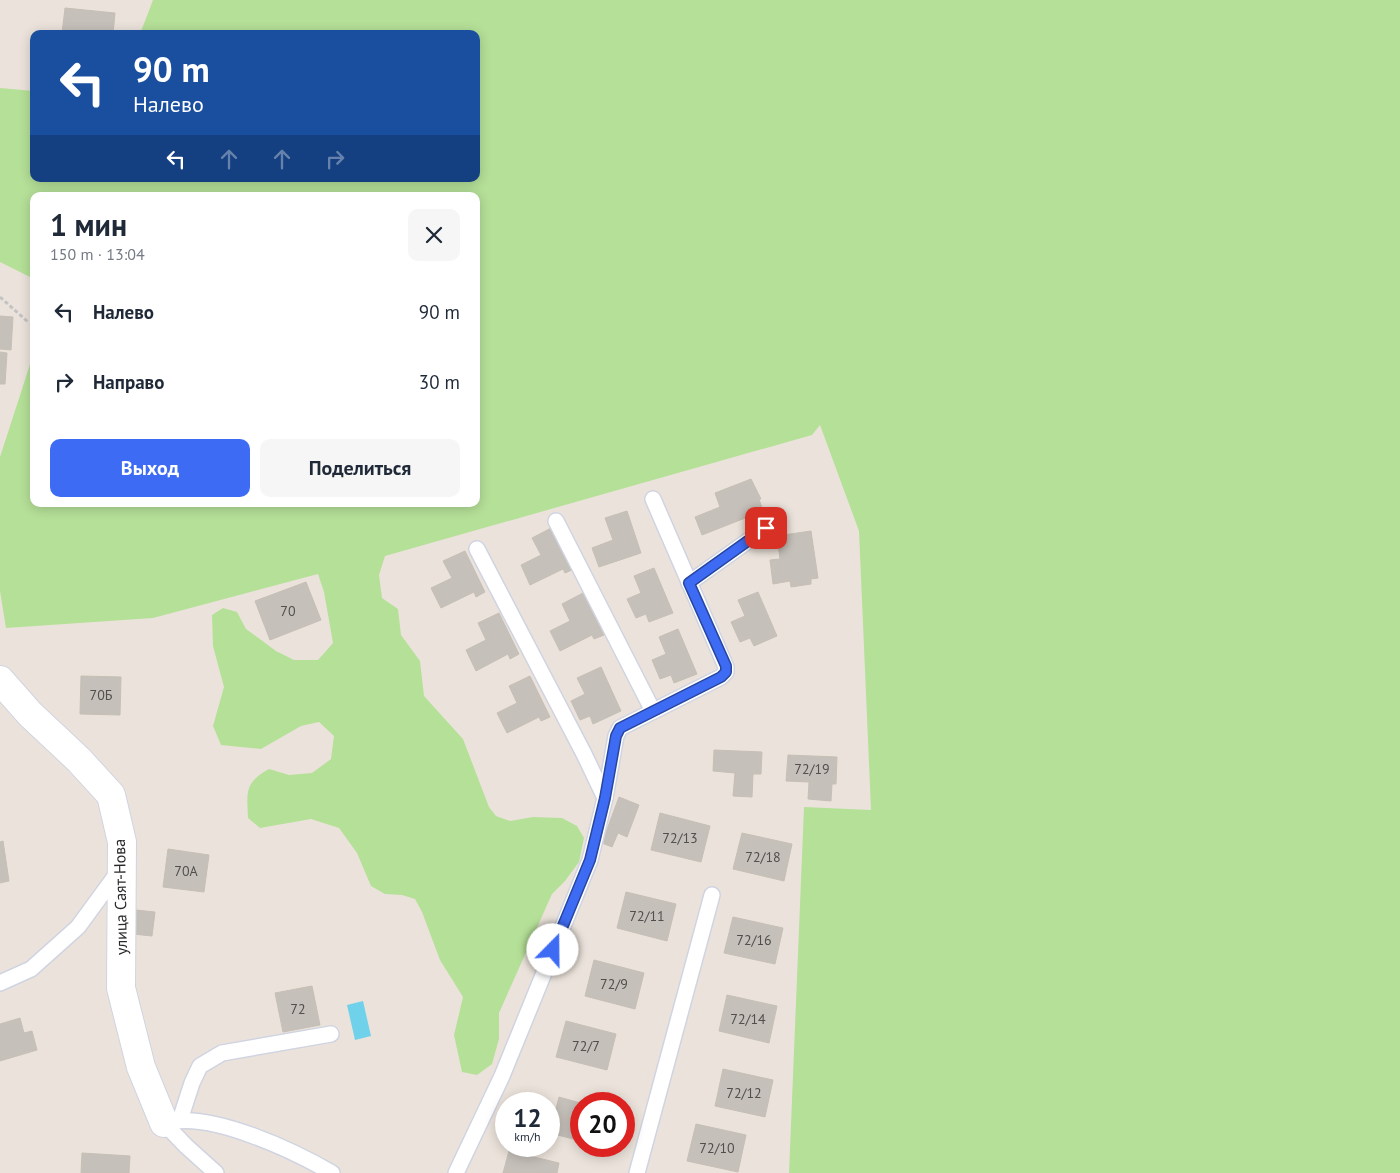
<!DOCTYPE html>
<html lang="ru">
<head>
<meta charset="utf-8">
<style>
	:root { --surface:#fff; --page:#f6f6f7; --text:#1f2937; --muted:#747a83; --accent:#3e6bf4 }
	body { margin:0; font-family:"PT Sans",sans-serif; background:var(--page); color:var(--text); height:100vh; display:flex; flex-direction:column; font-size:19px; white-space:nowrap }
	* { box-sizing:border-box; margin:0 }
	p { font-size:16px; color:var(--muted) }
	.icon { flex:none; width:28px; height:28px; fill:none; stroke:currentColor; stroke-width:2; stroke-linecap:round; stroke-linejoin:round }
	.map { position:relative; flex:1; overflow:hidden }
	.details { position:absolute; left:30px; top:192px; width:450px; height:315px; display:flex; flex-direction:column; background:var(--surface); border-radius:10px; box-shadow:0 2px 12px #0003 }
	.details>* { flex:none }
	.top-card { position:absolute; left:30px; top:30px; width:450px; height:152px; border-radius:10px; box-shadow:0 2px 12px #0003; background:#1a4fa0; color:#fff; overflow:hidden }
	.speed { position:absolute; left:495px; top:1092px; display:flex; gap:10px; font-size:25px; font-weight:700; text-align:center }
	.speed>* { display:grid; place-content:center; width:65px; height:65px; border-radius:50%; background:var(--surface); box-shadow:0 2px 12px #0003; line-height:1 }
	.speed small { font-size:12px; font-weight:400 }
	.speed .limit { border:8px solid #d22; background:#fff; color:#111 }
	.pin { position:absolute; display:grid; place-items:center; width:42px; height:42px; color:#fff; margin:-21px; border-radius:10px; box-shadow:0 2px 8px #0006 }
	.me { position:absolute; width:55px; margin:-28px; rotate:22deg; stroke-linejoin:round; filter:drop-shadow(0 0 4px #0008) }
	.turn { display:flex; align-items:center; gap:18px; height:105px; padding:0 20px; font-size:22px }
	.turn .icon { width:65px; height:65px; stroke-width:2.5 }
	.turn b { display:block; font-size:35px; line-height:42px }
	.lanes { display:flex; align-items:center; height:48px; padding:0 20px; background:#0003; justify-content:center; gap:25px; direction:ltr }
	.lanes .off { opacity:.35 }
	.round { display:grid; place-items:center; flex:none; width:52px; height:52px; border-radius:10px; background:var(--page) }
	.head { display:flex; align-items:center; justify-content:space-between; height:85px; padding:0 20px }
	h1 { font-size:30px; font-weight:700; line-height:38px }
	.action { display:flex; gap:10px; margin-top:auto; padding:10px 20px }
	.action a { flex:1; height:58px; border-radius:10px; background:var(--accent); color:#fff; font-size:20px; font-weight:700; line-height:58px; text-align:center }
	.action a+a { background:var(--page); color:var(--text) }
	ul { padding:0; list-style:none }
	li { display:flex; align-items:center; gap:15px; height:70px; padding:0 20px }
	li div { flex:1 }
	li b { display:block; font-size:19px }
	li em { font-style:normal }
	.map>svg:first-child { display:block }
</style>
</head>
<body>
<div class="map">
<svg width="1400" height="1173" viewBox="0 0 1400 1173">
	<rect width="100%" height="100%" fill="#ebe3db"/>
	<!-- green -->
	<path fill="#b5e098" d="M 153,0 L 1400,0 L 1400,1173 L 789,1173 L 804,807 L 871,810 L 859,531 L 820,425 L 812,435 L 385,556 L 379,575 L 382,598 L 398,609 L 401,635 L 420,661 L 424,696 L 463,739 L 489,807 L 496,816 L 510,821 L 533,817 L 562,818 L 577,826 L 584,838 L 579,862 L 565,881 L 552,894 L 499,1013 L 499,1039 L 492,1064 L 477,1075 L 462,1072 L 454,1035 L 463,997 L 440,960 L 422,912 L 415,899 L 402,895 L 385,894 L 371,886 L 357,853 L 339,828 L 311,819 L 260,828 L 248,818 C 247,792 244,783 269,769 L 289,775 L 312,773 L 331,759 L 334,736 L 319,722 L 301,726 L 261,749 L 221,745 L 213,726 L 224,687 L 213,646 L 212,615 L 223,608 L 237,612 L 246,629 L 276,651 L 294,660 L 318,660 L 333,643 L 324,592 L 318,574 L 153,618 L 6,628 L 0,591 L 0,457 L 34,352 L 34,504 L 476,504 L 476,196 L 34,196 L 34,279 L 0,262 L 0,88 L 34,91 L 34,179 L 476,179 L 476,34 L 140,34 Z"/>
	<!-- water -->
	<path fill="#70d1ea" d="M 363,1001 L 371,1036 L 355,1040 L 347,1005 Z"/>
	<!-- building -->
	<g fill="#c6c0ba" stroke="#c6bfb5">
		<path d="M 65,8 L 115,13 L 113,34 L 62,34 Z"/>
		<path d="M 0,316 L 13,317 L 11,350 L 0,349 Z"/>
		<path d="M 0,352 L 7,353 L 5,384 L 0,384 Z"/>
		<path d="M 751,479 L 761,499 L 759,499 L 763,511 L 702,535 L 695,517 L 720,507 L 715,493 Z"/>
		<path d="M 627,511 L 641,553 L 599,567 L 592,548 L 613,540 L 605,518 Z"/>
		<path d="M 553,527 L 574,569 L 565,573 L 563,569 L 530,585 L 521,565 L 541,555 L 532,538 Z"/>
		<path d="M 811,531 L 818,578 L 811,579 L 811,584 L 791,587 L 790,581 L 773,584 L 770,560 L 780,559 L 777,536 Z"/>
		<path d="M 465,551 L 485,592 L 476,597 L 474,592 L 441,608 L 431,588 L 452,578 L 443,561 Z"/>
		<path d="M 654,568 L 673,613 L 649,622 L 646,614 L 636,618 L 627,599 L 641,593 L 634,576 Z"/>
		<path d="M 306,582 L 321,620 L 270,640 L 255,601 Z"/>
		<path d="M 758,592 L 777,636 L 754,646 L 750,638 L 740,642 L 731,622 L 745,616 L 738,600 Z"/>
		<path d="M 583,593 L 604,635 L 594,639 L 592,635 L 560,651 L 550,631 L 570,621 L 562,604 Z"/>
		<path d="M 499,613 L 519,654 L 510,659 L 508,654 L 476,671 L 466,650 L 486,640 L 478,623 Z"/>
		<path d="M 678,629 L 697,674 L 674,683 L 671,675 L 660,679 L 652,660 L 666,654 L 659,637 Z"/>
		<path d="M 601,667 L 621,711 L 593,724 L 590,716 L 580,720 L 571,701 L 585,694 L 577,678 Z"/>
		<path d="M 81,676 L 121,677 L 120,715 L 80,714 Z"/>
		<path d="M 530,676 L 550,717 L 541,721 L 539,717 L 507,733 L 497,713 L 517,703 L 509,686 Z"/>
		<path d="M 714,750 L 762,752 L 761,774 L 753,774 L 752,797 L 733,796 L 735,773 L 713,771 Z"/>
		<path d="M 788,755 L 837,757 L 836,784 L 832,784 L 831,801 L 808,799 L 809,782 L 786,781 Z"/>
		<path d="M 619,797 L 639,805 L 627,837 L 618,833 L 612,847 L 602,843 Z"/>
		<path d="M 660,813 L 710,826 L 701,862 L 651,850 Z"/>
		<path d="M 742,833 L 792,844 L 784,881 L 733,869 Z"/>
		<path d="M 3,841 L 9,881 L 0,883 L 0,842 Z"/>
		<path d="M 168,849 L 209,855 L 204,892 L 163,887 Z"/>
		<path d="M 626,892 L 676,904 L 667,941 L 617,928 Z"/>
		<path d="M 136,910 L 155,912 L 152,936 L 133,934 Z"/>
		<path d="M 733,917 L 783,928 L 775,964 L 724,953 Z"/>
		<path d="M 594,960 L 644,973 L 635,1009 L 585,996 Z"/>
		<path d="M 312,986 L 320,1025 L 283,1032 L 275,993 Z"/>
		<path d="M 727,995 L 777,1006 L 769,1043 L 719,1031 Z"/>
		<path d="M 20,1018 L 24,1033 L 32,1031 L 37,1050 L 0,1061 L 0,1024 Z"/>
		<path d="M 566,1021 L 616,1034 L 607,1070 L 556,1057 Z"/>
		<path d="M 723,1069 L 773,1080 L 765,1117 L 715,1106 Z"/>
		<path d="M 559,1097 L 584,1104 L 581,1104 L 581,1141 L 550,1133 Z"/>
		<path d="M 696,1124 L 746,1135 L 738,1172 L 687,1161 Z"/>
		<path d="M 509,1151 L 559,1163 L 557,1173 L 503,1173 Z"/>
		<path d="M 82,1153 L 130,1156 L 129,1173 L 81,1173 Z"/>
	</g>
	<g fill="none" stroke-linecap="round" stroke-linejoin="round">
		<defs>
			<g id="service">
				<path d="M 556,521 L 653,711"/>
				<path d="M 689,583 L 766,528"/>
				<path d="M 605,798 L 616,736 L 620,728 L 721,677 L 726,672 L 726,667 L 653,499"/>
				<path d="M 0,983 L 31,969 L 78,927 L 119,871"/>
				<path d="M 180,1120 L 192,1083 L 200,1066 L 222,1053 L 331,1034"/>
				<path d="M 171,1122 C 214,1113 294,1151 332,1173"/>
				<path d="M 164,1123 L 186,1146 L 216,1173"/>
				<path d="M 456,1173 L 502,1076 L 590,860 L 605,798 L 584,754 L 477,549"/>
				<path d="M 637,1173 L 712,895"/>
			</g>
			<path id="minor" d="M 0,680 L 30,714 L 79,760 L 111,795 L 122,842 L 121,988 L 141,1067 L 164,1123"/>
		</defs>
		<!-- service casing -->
		<use href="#service" stroke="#d0d4e1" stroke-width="18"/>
		<!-- minor casing -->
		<use href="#minor" stroke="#d0d4e1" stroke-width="30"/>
		<!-- path -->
		<path stroke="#c3c3c3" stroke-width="3" stroke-dasharray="4 2.5" stroke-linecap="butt" d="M 0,297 L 28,322"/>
		<!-- service -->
		<use href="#service" stroke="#fff" stroke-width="15"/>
		<!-- minor -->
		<use href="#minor" stroke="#fff" stroke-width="28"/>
	</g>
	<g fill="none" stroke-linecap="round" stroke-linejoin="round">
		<defs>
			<path id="route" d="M 553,950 L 590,860 L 605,798 L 616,736 L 620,728 L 721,677 L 726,672 L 726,666 L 689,583 L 766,528"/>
		</defs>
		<!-- route casing -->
		<use href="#route" stroke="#28469f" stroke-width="12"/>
		<!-- route -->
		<use href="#route" stroke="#3e6bf4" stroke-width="9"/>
	</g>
	<g text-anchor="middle" stroke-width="4" stroke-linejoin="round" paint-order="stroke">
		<!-- number labels -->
		<g font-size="14" fill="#504f4d">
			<text x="288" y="616">70</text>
			<text x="101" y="700">70Б</text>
			<text x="812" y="774">72/19</text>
			<text x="680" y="843">72/13</text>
			<text x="763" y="862">72/18</text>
			<text x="186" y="876">70А</text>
			<text x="647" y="921">72/11</text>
			<text x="754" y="945">72/16</text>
			<text x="614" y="989">72/9</text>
			<text x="298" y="1014">72</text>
			<text x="748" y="1024">72/14</text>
			<text x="586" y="1051">72/7</text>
			<text x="744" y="1098">72/12</text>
			<text x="717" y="1153">72/10</text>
		</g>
		<!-- street labels -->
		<g font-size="16" fill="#292929" stroke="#fff">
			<text transform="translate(120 897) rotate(-91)" y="6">улица Саят-Нова</text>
		</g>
	</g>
</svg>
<div class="speed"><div>12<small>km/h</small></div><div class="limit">20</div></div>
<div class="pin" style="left:766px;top:528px;background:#d93025"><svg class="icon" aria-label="arrive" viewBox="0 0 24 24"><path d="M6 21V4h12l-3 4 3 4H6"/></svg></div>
<svg class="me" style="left:553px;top:950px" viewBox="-20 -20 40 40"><circle r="19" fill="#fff"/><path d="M0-13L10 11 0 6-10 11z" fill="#3e6bf4"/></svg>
<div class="top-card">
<div class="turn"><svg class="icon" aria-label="left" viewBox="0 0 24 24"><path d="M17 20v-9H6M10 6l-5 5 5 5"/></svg><div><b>90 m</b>Налево</div></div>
<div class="lanes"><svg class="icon" aria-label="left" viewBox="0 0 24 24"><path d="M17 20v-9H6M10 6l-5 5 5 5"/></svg><svg class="icon off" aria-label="ahead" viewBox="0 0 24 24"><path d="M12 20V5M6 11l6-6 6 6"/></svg><svg class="icon off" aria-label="ahead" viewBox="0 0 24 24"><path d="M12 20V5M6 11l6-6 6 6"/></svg><svg class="icon off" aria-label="right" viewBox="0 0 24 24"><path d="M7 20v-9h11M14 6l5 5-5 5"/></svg></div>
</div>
<section class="details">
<div class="head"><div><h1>1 мин</h1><p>150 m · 13:04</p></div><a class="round"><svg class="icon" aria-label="close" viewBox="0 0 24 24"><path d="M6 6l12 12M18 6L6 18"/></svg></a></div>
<ul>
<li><svg class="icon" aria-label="left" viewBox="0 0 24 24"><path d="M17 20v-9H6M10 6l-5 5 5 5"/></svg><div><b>Налево</b></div><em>90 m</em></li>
<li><svg class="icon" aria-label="right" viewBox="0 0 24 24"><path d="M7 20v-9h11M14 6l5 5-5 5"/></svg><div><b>Направо</b></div><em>30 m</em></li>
</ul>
<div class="action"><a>Выход</a><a>Поделиться</a></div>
</section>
</div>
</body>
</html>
